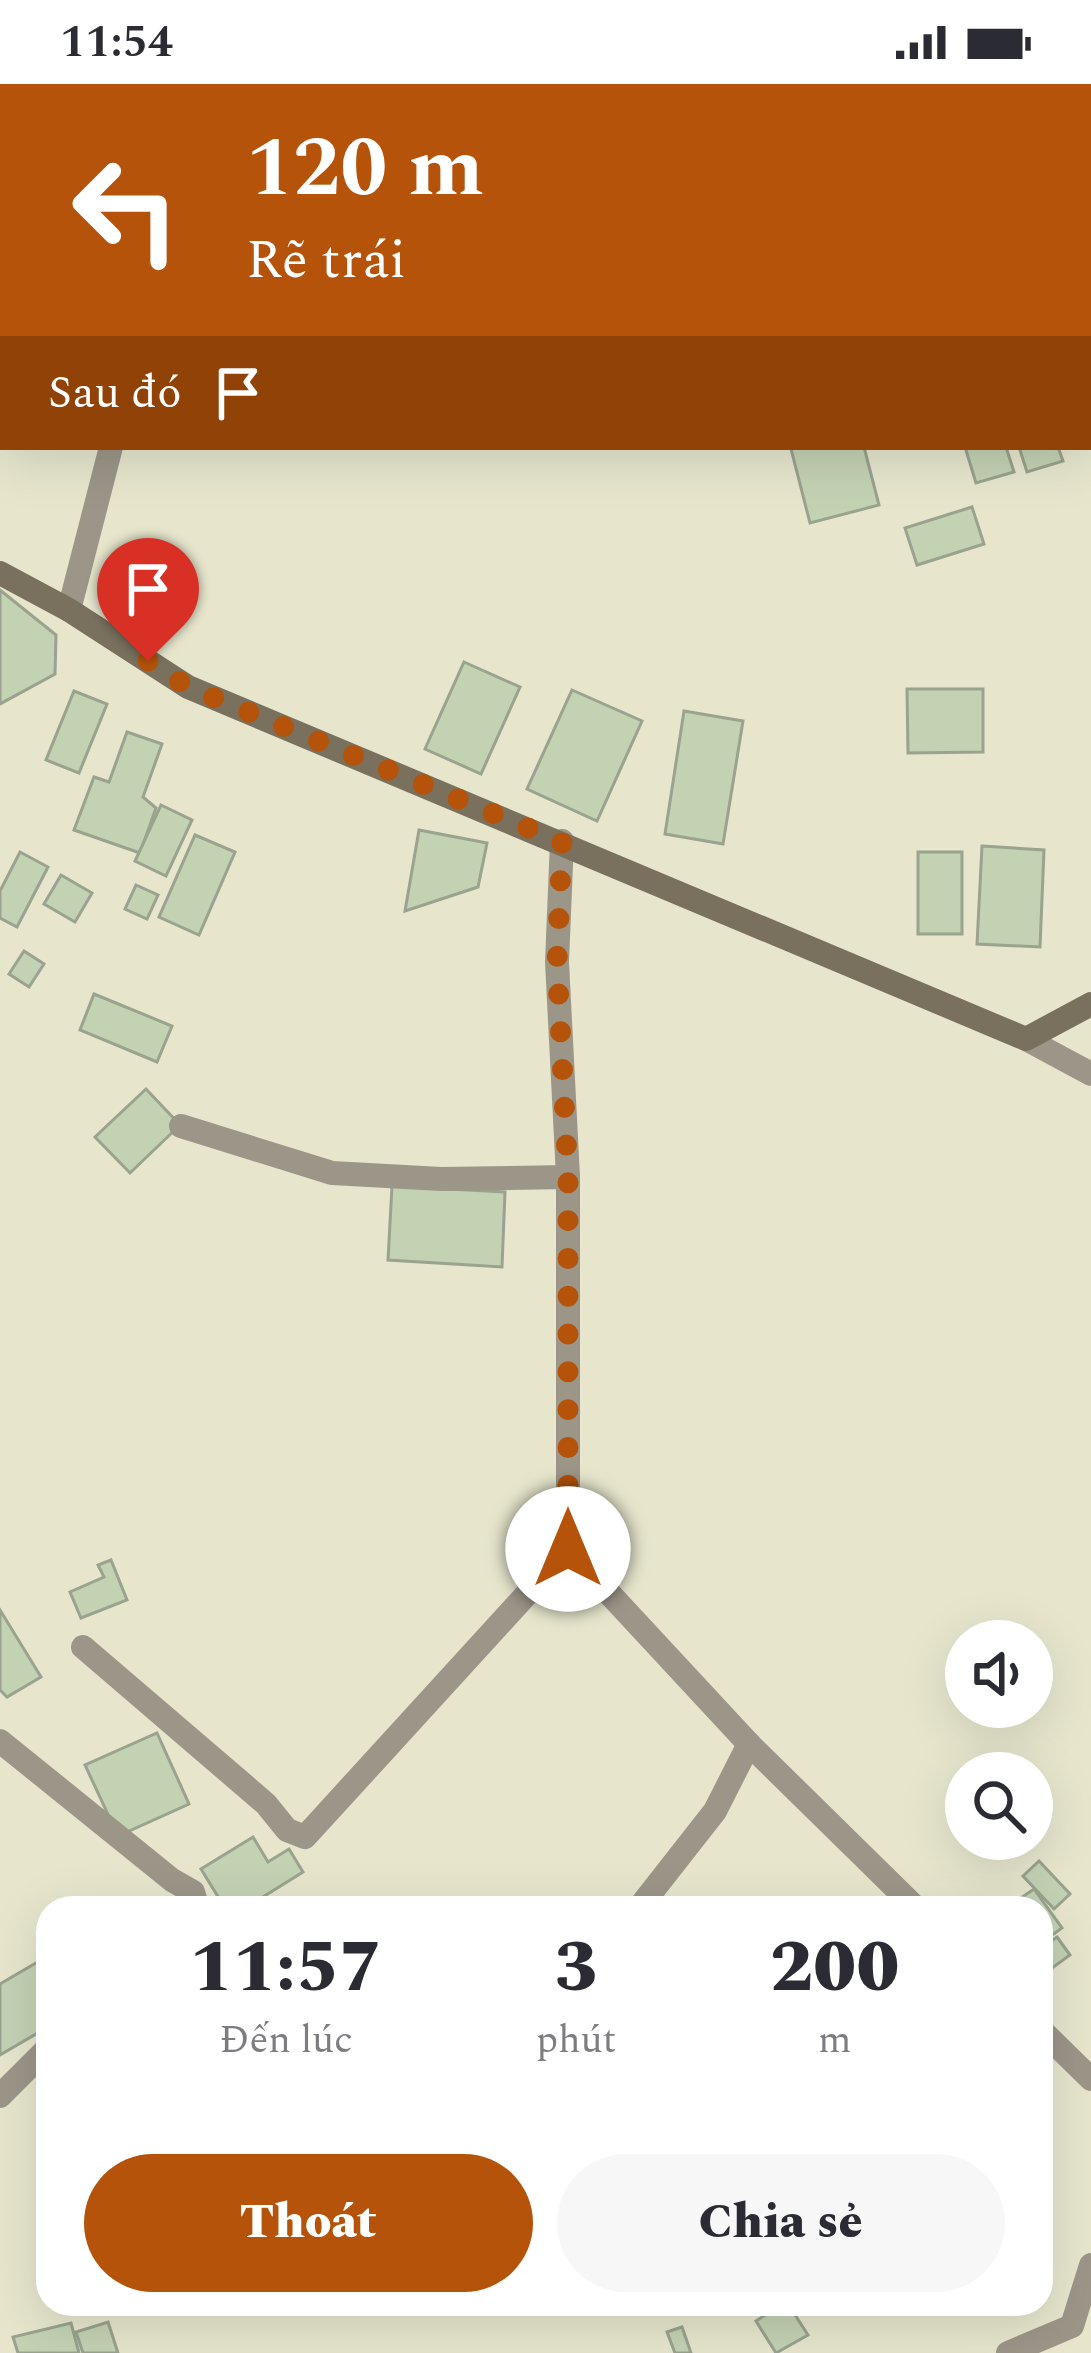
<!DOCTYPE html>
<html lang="vi">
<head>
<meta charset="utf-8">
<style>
	:root { --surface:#fff; --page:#f7f7f7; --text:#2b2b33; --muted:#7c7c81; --accent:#b45309 }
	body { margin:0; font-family:Spectral,serif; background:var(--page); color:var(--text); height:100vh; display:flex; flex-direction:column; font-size:45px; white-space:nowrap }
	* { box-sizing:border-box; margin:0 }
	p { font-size:39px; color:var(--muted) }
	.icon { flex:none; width:66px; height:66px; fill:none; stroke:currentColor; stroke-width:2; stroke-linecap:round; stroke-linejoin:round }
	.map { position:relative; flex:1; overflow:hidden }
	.drawer { position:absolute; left:36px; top:1812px; width:1017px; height:420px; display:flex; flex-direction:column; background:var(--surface); border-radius:36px; box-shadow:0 12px 48px #0002 }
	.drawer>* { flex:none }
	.top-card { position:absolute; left:0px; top:0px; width:1092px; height:366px; box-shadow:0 12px 48px #0002; background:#b45309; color:#fff; overflow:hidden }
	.controls { position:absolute; left:945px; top:1536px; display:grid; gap:24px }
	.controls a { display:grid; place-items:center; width:108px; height:108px; border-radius:50%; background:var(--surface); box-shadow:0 12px 48px #0002; font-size:60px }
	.pin { position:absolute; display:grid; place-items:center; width:102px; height:102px; color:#fff; margin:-123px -51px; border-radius:50% 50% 50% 0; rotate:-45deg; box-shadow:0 0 12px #0007 }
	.pin .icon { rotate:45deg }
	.me { position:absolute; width:132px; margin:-66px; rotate:0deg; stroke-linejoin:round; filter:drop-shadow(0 0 9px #0008) }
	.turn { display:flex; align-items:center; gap:42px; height:252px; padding:0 48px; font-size:54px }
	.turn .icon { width:156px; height:156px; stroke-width:2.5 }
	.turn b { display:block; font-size:84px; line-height:102px }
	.then { display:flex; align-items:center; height:114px; padding:0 48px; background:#0003; gap:24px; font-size:45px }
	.eta { display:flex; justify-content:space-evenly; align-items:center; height:204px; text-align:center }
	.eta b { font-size:72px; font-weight:800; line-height:84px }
	.button { display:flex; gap:24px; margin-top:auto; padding:24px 48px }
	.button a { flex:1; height:138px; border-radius:72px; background:var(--accent); color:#fff; font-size:48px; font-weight:800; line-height:138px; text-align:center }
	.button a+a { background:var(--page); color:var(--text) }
	.status { display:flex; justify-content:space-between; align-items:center; height:84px; padding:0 60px; background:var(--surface); direction:ltr }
	.status svg { height:33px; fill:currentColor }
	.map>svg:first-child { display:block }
</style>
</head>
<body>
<div class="status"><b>11:54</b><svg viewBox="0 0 49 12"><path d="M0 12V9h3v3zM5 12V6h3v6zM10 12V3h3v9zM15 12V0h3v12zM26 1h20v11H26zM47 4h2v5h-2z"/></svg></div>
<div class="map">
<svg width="1091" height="2269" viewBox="0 0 1091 2269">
	<rect width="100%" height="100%" fill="#e7e6cd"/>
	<!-- building -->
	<g fill="#c4d2b4" stroke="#99a38d" stroke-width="3">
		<path d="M 800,363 L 864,363 L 879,421 L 810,439 L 791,365 Z"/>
		<path d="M 965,363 L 1006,363 L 1014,388 L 976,399 Z"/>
		<path d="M 1019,363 L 1058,363 L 1063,377 L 1027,388 Z"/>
		<path d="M 972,423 L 984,460 L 917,481 L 905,444 Z"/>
		<path d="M 0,506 L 56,551 L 55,590 L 0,620 Z"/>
		<path d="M 464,578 L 520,603 L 481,690 L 425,665 Z"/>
		<path d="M 907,605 L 983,605 L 983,668 L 908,669 Z"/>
		<path d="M 572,606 L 642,637 L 597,737 L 527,705 Z"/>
		<path d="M 74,607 L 107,620 L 79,689 L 46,676 Z"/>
		<path d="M 684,627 L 743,637 L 723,760 L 665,750 Z"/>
		<path d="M 127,648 L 162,660 L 143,713 L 156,724 L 140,769 L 74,746 L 94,693 L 109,698 Z"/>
		<path d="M 161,721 L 192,736 L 166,792 L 135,777 Z"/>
		<path d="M 419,746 L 487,759 L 478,803 L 405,827 Z"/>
		<path d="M 195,751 L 235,768 L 199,851 L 159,833 Z"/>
		<path d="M 982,762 L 1044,766 L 1040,863 L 977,860 Z"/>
		<path d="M 20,768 L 48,783 L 17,843 L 0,834 L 0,807 Z"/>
		<rect x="918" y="768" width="44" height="82"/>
		<path d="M 61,791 L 92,809 L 75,838 L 44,820 Z"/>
		<path d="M 136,801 L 158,811 L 147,835 L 125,825 Z"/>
		<path d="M 24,867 L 44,880 L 29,903 L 9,890 Z"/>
		<path d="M 94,910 L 172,942 L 157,978 L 80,946 Z"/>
		<path d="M 146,1005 L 180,1041 L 130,1089 L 95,1053 Z"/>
		<path d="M 392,1102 L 505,1108 L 502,1183 L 388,1176 Z"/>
		<path d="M 111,1476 L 127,1516 L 81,1534 L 70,1508 L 104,1493 L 98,1481 Z"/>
		<path d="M 0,1526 L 41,1593 L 7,1613 L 0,1606 Z"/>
		<path d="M 157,1649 L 189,1720 L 118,1752 L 85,1681 Z"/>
		<path d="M 253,1753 L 268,1778 L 289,1765 L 303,1788 L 245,1824 L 225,1824 L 201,1785 Z"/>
		<path d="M 1039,1777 L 1070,1810 L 1054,1825 L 1023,1792 Z"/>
		<path d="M 1034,1805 L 1062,1844 L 1041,1859 L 1041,1824 L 1006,1824 Z"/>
		<path d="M 1057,1853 L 1070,1871 L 1041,1892 L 1041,1864 Z"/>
		<path d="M 41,1876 L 48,1889 L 48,1943 L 0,1971 L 0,1900 Z"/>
		<path d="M 782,2220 L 788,2220 L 808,2251 L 776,2269 L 756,2237 Z"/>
		<path d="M 108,2238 L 118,2269 L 83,2269 L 76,2248 Z"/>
		<path d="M 71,2239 L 79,2269 L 18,2269 L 13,2253 Z"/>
		<path d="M 682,2243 L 691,2269 L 675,2269 L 667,2248 Z"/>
	</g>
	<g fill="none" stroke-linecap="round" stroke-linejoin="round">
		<!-- street -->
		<g stroke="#9c9689" stroke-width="24">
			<path d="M 236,3 L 237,0"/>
			<path d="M 69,526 L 111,363"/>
			<path d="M 1026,955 L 1091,990"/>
			<path d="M 181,1042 L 332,1089 L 441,1095 L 568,1093"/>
			<path d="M 568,1465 L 749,1660 L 916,1824"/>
			<path d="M 83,1563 L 266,1720 L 287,1746 L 305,1753 L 568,1465 L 568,1093 L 557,878 L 562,757"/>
			<path d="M 0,1657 L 172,1796 L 193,1808 L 198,1824"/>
			<path d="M 639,1824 L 715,1727 L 749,1660"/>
			<path d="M 1041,1946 L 1091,1995"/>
			<path d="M 0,2012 L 48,1964"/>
			<path d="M 1008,2269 L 1072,2242 L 1091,2181"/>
		</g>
		<!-- secondary -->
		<path stroke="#7a705e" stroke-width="24" d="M 0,489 L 69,526 L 188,603 L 1026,955 L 1091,920"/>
	</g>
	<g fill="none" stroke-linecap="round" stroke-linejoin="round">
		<!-- route -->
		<path stroke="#b45309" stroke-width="21" stroke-dasharray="0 37.8" d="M 148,577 L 188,603 L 562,758 L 557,878 L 568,1093 L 568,1465"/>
	</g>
</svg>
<div class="controls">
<a><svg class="icon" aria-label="sound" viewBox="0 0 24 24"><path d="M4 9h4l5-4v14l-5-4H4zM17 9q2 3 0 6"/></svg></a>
<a><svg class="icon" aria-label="search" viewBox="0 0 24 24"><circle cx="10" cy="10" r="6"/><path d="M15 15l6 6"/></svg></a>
</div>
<div class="pin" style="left:148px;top:577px;background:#d93025"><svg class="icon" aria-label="arrive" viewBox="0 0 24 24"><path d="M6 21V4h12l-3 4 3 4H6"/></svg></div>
<svg class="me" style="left:568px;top:1465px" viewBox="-20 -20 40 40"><circle r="19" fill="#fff"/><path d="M0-13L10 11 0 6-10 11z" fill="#b45309"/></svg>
<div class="top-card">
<div class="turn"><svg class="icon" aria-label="left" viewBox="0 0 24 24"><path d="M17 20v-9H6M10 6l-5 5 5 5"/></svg><div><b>120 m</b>Rẽ trái</div></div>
<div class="then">Sau đó<svg class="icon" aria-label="arrive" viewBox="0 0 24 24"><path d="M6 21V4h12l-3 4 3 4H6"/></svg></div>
</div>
<section class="drawer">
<div class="eta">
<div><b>11:57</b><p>Đến lúc</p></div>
<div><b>3</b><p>phút</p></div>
<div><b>200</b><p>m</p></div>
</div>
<div class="button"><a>Thoát</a><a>Chia sẻ</a></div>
</section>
</div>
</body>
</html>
